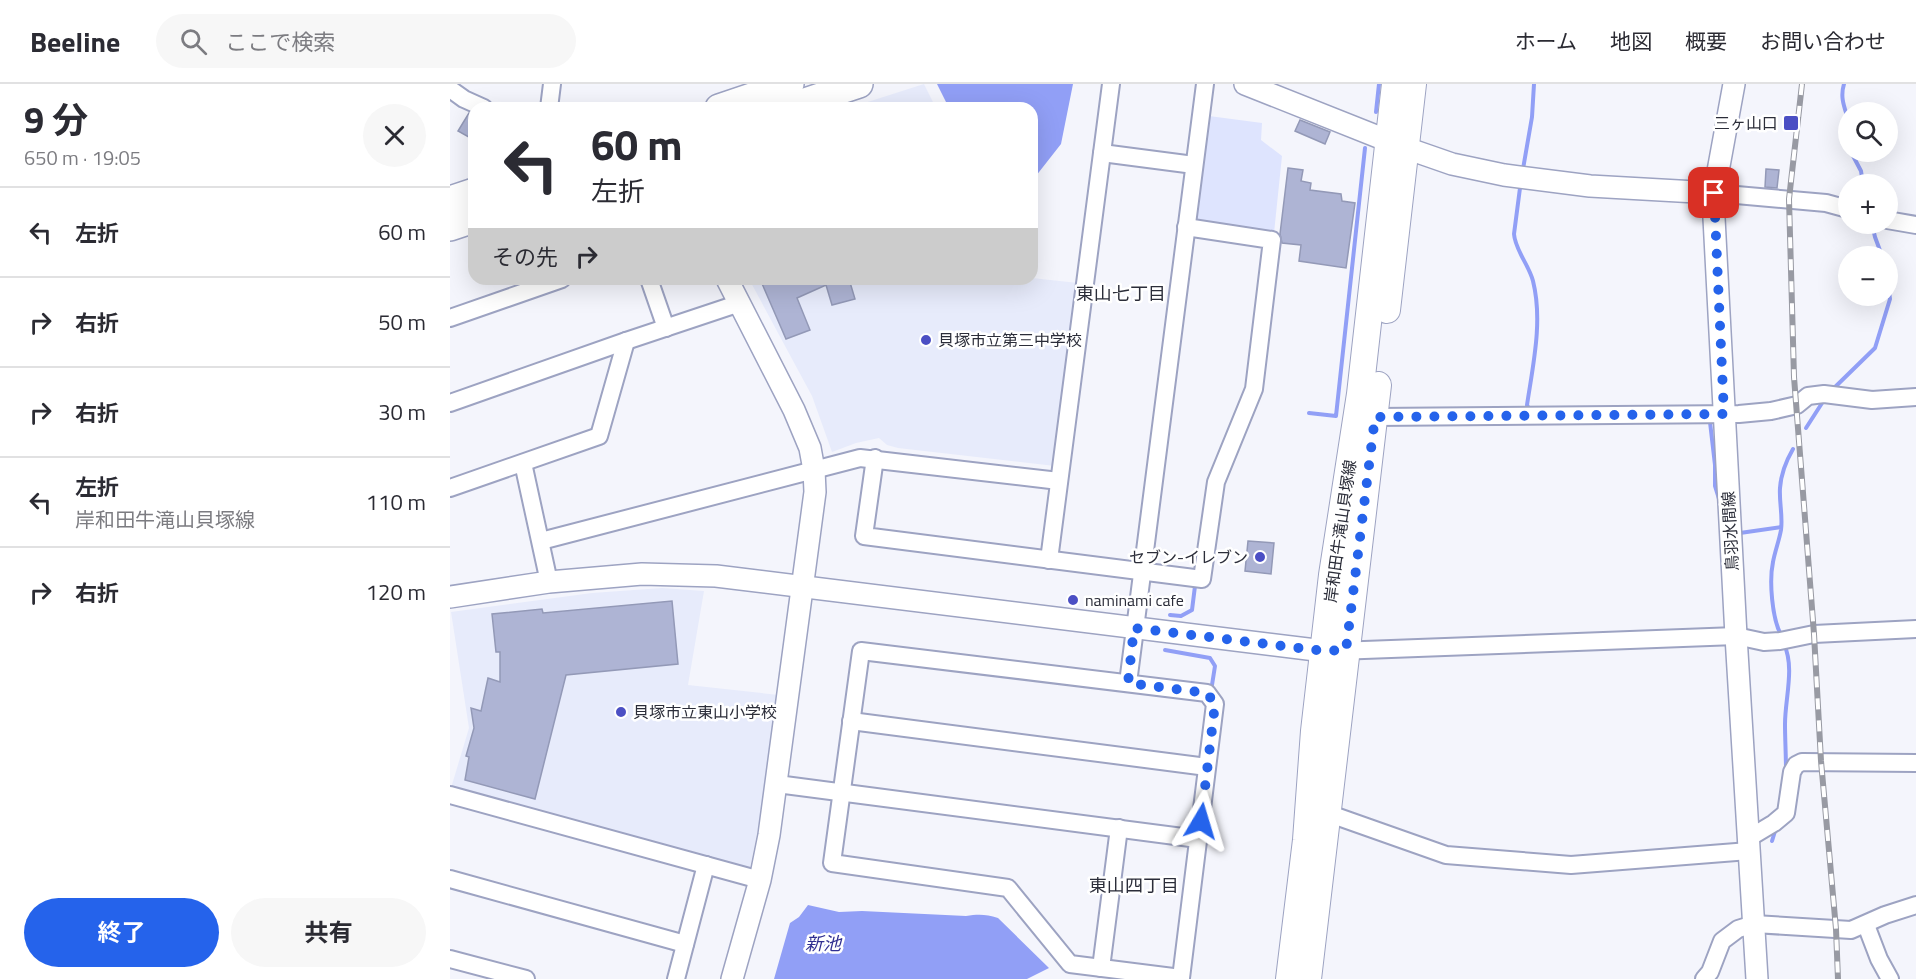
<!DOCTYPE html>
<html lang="ja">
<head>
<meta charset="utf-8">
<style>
	:root { --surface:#fff; --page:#f7f7f7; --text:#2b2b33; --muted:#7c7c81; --line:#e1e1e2; --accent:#2563eb }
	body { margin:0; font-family:"Titillium Web","Noto Sans JP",sans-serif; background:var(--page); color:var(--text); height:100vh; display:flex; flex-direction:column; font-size:22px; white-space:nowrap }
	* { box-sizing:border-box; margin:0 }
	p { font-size:20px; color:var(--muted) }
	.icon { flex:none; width:33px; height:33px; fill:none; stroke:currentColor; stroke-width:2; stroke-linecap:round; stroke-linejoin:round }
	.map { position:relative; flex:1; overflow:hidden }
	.side { display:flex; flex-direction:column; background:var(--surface); width:450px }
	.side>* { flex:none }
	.banner { position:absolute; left:18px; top:18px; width:570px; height:183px; border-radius:18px; box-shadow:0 6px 24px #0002; background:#fff; color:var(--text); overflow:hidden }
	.fabs { position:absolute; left:1388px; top:18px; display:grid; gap:12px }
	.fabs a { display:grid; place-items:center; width:60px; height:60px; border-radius:50%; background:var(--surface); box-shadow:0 6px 24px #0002; font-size:30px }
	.pin { position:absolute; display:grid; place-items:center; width:51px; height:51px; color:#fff; margin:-26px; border-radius:12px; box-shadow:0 3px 9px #0006 }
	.me { position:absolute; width:66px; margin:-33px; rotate:7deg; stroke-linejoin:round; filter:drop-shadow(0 0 4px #0008) }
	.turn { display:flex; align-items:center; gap:21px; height:126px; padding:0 24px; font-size:27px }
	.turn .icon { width:78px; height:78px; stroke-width:2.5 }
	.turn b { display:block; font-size:42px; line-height:51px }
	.then { display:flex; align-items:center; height:57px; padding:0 24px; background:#0003; gap:12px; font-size:22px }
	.round { display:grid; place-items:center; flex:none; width:63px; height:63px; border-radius:32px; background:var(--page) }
	.head { display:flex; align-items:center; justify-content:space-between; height:102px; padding:0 24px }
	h1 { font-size:36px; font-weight:700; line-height:45px }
	.cta { display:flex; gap:12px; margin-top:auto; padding:12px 24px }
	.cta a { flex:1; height:69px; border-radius:36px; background:var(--accent); color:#fff; font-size:24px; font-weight:700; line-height:69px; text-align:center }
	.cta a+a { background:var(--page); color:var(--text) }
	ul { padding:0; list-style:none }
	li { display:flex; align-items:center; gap:18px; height:90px; padding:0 24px; border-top:2px solid var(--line) }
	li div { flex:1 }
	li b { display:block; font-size:22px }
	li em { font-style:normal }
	header { display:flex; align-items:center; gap:36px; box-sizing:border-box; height:84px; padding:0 30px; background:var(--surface); border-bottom:2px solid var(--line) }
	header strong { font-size:28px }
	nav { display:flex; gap:33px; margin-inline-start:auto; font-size:21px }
	.search { width:420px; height:54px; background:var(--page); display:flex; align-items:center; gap:15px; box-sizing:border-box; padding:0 21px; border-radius:33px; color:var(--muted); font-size:22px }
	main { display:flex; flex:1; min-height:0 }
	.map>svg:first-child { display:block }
</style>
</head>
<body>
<header>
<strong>Beeline</strong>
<div class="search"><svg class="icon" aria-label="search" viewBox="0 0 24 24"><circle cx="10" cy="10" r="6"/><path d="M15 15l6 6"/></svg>ここで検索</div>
<nav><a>ホーム</a><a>地図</a><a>概要</a><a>お問い合わせ</a></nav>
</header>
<main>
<section class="side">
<div class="head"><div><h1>9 分</h1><p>650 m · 19:05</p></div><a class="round"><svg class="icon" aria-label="close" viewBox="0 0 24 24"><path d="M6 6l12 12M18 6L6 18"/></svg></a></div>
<ul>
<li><svg class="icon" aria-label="left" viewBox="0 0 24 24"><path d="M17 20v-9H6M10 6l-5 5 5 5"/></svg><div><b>左折</b></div><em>60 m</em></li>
<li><svg class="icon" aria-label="right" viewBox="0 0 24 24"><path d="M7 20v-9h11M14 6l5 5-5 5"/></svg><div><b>右折</b></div><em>50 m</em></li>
<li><svg class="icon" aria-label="right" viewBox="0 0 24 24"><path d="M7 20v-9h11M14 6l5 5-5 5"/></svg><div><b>右折</b></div><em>30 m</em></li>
<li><svg class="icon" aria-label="left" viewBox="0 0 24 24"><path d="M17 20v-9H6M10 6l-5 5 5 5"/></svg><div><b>左折</b><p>岸和田牛滝山貝塚線</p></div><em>110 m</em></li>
<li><svg class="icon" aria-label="right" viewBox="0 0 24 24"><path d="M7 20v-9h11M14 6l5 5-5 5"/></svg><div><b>右折</b></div><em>120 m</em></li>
</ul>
<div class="cta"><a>終了</a><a>共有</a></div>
</section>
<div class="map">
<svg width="1466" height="895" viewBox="0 0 1466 895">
	<rect width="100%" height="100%" fill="#f4f5fc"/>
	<!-- built -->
	<g fill="#e7ebfb">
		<path d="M 474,0 L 486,24 L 399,24 Z"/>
		<path d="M 582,194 L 628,199 L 605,382 L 448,364 L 437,361 L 429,354 L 406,359 L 382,368 L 362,312 L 299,195 Z"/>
		<path d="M 212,504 L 254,507 L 238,601 L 329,611 L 317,699 L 300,784 L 1,704 L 19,644 L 1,528 L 142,509 Z"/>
	</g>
	<!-- green -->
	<path fill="#dee4fe" d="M 759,32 L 812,39 L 811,56 L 832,72 L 824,149 L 748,138 L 745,130 Z"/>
	<!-- water -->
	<g fill="#919ff6">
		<path d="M 487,0 L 623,0 L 611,60 L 582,97 L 582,24 L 499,24 Z"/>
		<path d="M 358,821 L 389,828 L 412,827 L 516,832 C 528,830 536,830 548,834 L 599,884 L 577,895 L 324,895 L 340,839 L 349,833 Z"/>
	</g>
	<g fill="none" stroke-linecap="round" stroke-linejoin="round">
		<!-- stream -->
		<g stroke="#919ff6" stroke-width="4">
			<path d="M 1394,0 C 1390,13 1394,22 1398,35"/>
			<path d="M 926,28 L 929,0"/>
			<path d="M 1401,68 L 1411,87 L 1413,100"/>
			<path d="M 1073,85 L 1082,33 L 1084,0"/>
			<path d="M 1070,104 L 1064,150 C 1065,166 1079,181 1083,197 C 1093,237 1083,281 1077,321 L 1079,325 L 1081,325"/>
			<path d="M 1422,140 L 1425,153 L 1432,172"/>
			<path d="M 1383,305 L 1425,264 L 1440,215 L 1437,191"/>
			<path d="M 859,329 L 886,332 L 915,64"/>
			<path d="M 1260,338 L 1265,381 L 1265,402 L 1269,415"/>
			<path d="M 1356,344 L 1374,316"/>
			<path d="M 1290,449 L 1331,443"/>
			<path d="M 720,531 L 731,532 L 742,526 L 745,502"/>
			<path d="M 1331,551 C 1322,534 1319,497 1323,478 C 1325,467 1329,457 1331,446 C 1333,432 1329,418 1330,404 C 1331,390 1336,377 1343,365"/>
			<path d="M 1334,560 C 1345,584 1335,614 1335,640 C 1335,655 1336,671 1336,687"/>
			<path d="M 715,566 L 760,574 L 765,582 L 762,601"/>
			<path d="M 1322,757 L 1326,744"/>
		</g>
	</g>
	<!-- building -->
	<g fill="#aeb4d4" stroke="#9399b7" stroke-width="1.5">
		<path d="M 19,29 L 24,31 L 24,56 L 8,47 Z"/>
		<path d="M 850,36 L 880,48 L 875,60 L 845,47 Z"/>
		<path d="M 838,84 L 853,86 L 851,97 L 861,99 L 860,106 L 891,110 L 892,117 L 905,119 L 896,184 L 849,177 L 851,161 L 832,159 L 830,150 Z"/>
		<path d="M 1316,85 L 1329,86 L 1327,104 L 1315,103 Z"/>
		<path d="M 310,195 L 338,195 L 339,200 L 351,195 L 399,195 L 405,215 L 382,221 L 376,201 L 347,214 L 360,246 L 336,255 Z"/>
		<path d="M 798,457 L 824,459 L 821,490 L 795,487 Z"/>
		<path d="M 222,517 L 228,580 L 116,591 L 85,715 L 15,696 L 19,673 L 16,672 L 24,644 L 21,624 L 31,627 L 38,594 L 50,598 L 50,568 L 46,568 L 42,530 L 92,525 L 93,529 Z"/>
	</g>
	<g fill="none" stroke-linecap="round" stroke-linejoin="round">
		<defs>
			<g id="minor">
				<path d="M 0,5 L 14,15 L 34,24"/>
				<path d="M 99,24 L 102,0"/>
				<path d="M 652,69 L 744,81"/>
				<path d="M 1264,109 L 1376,119 L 1398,125"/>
				<path d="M 1437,136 L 1466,141"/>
				<path d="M 199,195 L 216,244"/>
				<path d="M 0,234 L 112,195"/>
				<path d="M 0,319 L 176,257 L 290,219"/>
				<path d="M 925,333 L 1289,330 L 1321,327 L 1347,321 L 1358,312 L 1374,310 L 1422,316 L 1466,313"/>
				<path d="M 425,374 L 414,452 L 752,495 L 766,398 L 804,305 L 822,156 L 736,143"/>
				<path d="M 73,379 L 99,498"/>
				<path d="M 0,404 L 149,352 L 176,257"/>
				<path d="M 91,457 L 410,374 L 609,397"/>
				<path d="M 599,476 L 661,0"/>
				<path d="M 411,567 L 757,609 L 765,620 L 731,894 L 620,880 L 558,804 L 382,779 Z"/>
				<path d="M 887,567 L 1286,552 L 1314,558 L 1330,557 L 1364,550 L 1466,545"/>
				<path d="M 678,599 L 755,0"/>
				<path d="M 401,637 L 757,683"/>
				<path d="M 327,700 L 748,755"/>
				<path d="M 0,711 L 310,796"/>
				<path d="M 877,729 L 996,771 L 1121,781 L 1299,767"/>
				<path d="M 1299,754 L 1324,739 L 1336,729 L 1342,688 L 1346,681 L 1352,678 L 1466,679"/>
				<path d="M 0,795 L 235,860"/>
				<path d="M 1416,841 L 1429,875 L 1440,895"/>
				<path d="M 0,875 L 76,895"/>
				<path d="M 651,884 L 669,744"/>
				<path d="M 226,895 L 256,781"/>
				<path d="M 1254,895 L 1260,888 L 1272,857 L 1288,845 L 1304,840 L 1401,846 L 1435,831 L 1466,821"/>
			</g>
			<g id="tertiary">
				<path d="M 795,0 L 956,64 L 1002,80 L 1054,91 L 1140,102 L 1264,109"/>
				<path d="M 1284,0 L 1264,109 L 1264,134 L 1286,552 L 1307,895"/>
				<path d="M 277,195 L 344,326 L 360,364 L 364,386 L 365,408 L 319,751 L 310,796 L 282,895"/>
				<path d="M 0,513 L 99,498 L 192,490 L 266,492 L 874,567"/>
			</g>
			<g id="primary">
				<path d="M 937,226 L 963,0"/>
				<path d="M 839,895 L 856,756 L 864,647 L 882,491 L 910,310 L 945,0"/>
				<path d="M 858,895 L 928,301"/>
			</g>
			<g id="trunk">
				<path d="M 269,24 L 340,0"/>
				<path d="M 337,24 L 409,0"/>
				<path d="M 0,116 L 24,108"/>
				<path d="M 0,143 L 24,135"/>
			</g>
		</defs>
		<!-- minor casing -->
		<use href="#minor" stroke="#9da3c2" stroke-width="20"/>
		<!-- tertiary casing -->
		<use href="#tertiary" stroke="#9da3c2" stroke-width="24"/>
		<!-- primary casing -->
		<use href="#primary" stroke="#9da3c2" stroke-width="28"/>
		<!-- trunk casing -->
		<use href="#trunk" stroke="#9da3c2" stroke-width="30"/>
		<!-- minor -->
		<use href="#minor" stroke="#fff" stroke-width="16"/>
		<!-- tertiary -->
		<use href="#tertiary" stroke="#fff" stroke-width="21"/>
		<!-- primary -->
		<use href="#primary" stroke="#fff" stroke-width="26"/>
		<!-- trunk -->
		<use href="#trunk" stroke="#fff" stroke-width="27"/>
		<defs>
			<path id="rail" d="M 1352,0 L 1339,115 L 1344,293 L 1364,550 L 1371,677 L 1386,845 L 1388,895"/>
		</defs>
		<!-- rail casing -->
		<use href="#rail" stroke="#989aa3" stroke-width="6"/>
		<!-- rail -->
		<use href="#rail" stroke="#fff" stroke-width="4" stroke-dasharray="11" stroke-linecap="butt"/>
	</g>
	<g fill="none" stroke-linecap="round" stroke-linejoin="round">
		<!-- route -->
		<path stroke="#2563eb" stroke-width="10" stroke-dasharray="0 18" d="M 751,737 L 765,620 L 757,609 L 678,599 L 684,544 L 874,567 L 896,566 L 925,333 L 1274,330 L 1264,109"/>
	</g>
	<!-- markers -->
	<g fill="#4b4fc4" stroke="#fff" stroke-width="2">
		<rect x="1333" y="31" width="16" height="16" rx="3"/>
		<circle cx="476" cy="256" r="6"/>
		<circle cx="810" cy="473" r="6"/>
		<circle cx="623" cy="516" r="6"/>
		<circle cx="171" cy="628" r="6"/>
	</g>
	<g text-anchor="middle" stroke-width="5" stroke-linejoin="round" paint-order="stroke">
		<!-- poi labels -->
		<g font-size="16" fill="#2b2d39" stroke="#fff" text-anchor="start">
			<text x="1328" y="45" text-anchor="end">三ヶ山口</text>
			<text x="488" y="262">貝塚市立第三中学校</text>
			<text x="798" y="479" text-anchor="end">セブン-イレブン</text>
			<text x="635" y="522">naminami cafe</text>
			<text x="183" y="634">貝塚市立東山小学校</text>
		</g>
		<!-- street labels -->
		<g font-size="16" fill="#2b2d39" stroke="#fff">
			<text transform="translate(890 447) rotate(-82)" y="6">岸和田牛滝山貝塚線</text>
			<text transform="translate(1280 447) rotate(-93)" y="6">鳥羽水間線</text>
		</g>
		<!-- neighbourhood labels -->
		<g font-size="18" fill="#2b2d39" stroke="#fff">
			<text x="671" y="216">東山七丁目</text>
			<text x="684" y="808">東山四丁目</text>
		</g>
		<!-- water labels -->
		<g font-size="18" font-style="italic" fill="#302f91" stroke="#fff">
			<text x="373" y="866">新池</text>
		</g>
	</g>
</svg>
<div class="fabs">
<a><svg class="icon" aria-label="search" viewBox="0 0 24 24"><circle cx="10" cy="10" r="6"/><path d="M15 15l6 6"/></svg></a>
<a>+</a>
<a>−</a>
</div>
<div class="pin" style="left:1264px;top:109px;background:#d93025"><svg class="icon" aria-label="arrive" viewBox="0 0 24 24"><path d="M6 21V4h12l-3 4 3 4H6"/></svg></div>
<svg class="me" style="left:751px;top:737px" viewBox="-20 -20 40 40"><path d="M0-17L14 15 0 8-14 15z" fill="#2563eb" stroke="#fff" stroke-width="4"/></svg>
<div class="banner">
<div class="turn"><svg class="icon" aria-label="left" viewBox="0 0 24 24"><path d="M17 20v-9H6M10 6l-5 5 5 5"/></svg><div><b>60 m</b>左折</div></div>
<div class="then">その先<svg class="icon" aria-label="right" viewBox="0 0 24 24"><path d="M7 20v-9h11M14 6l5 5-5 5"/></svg></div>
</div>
</div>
</main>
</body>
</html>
